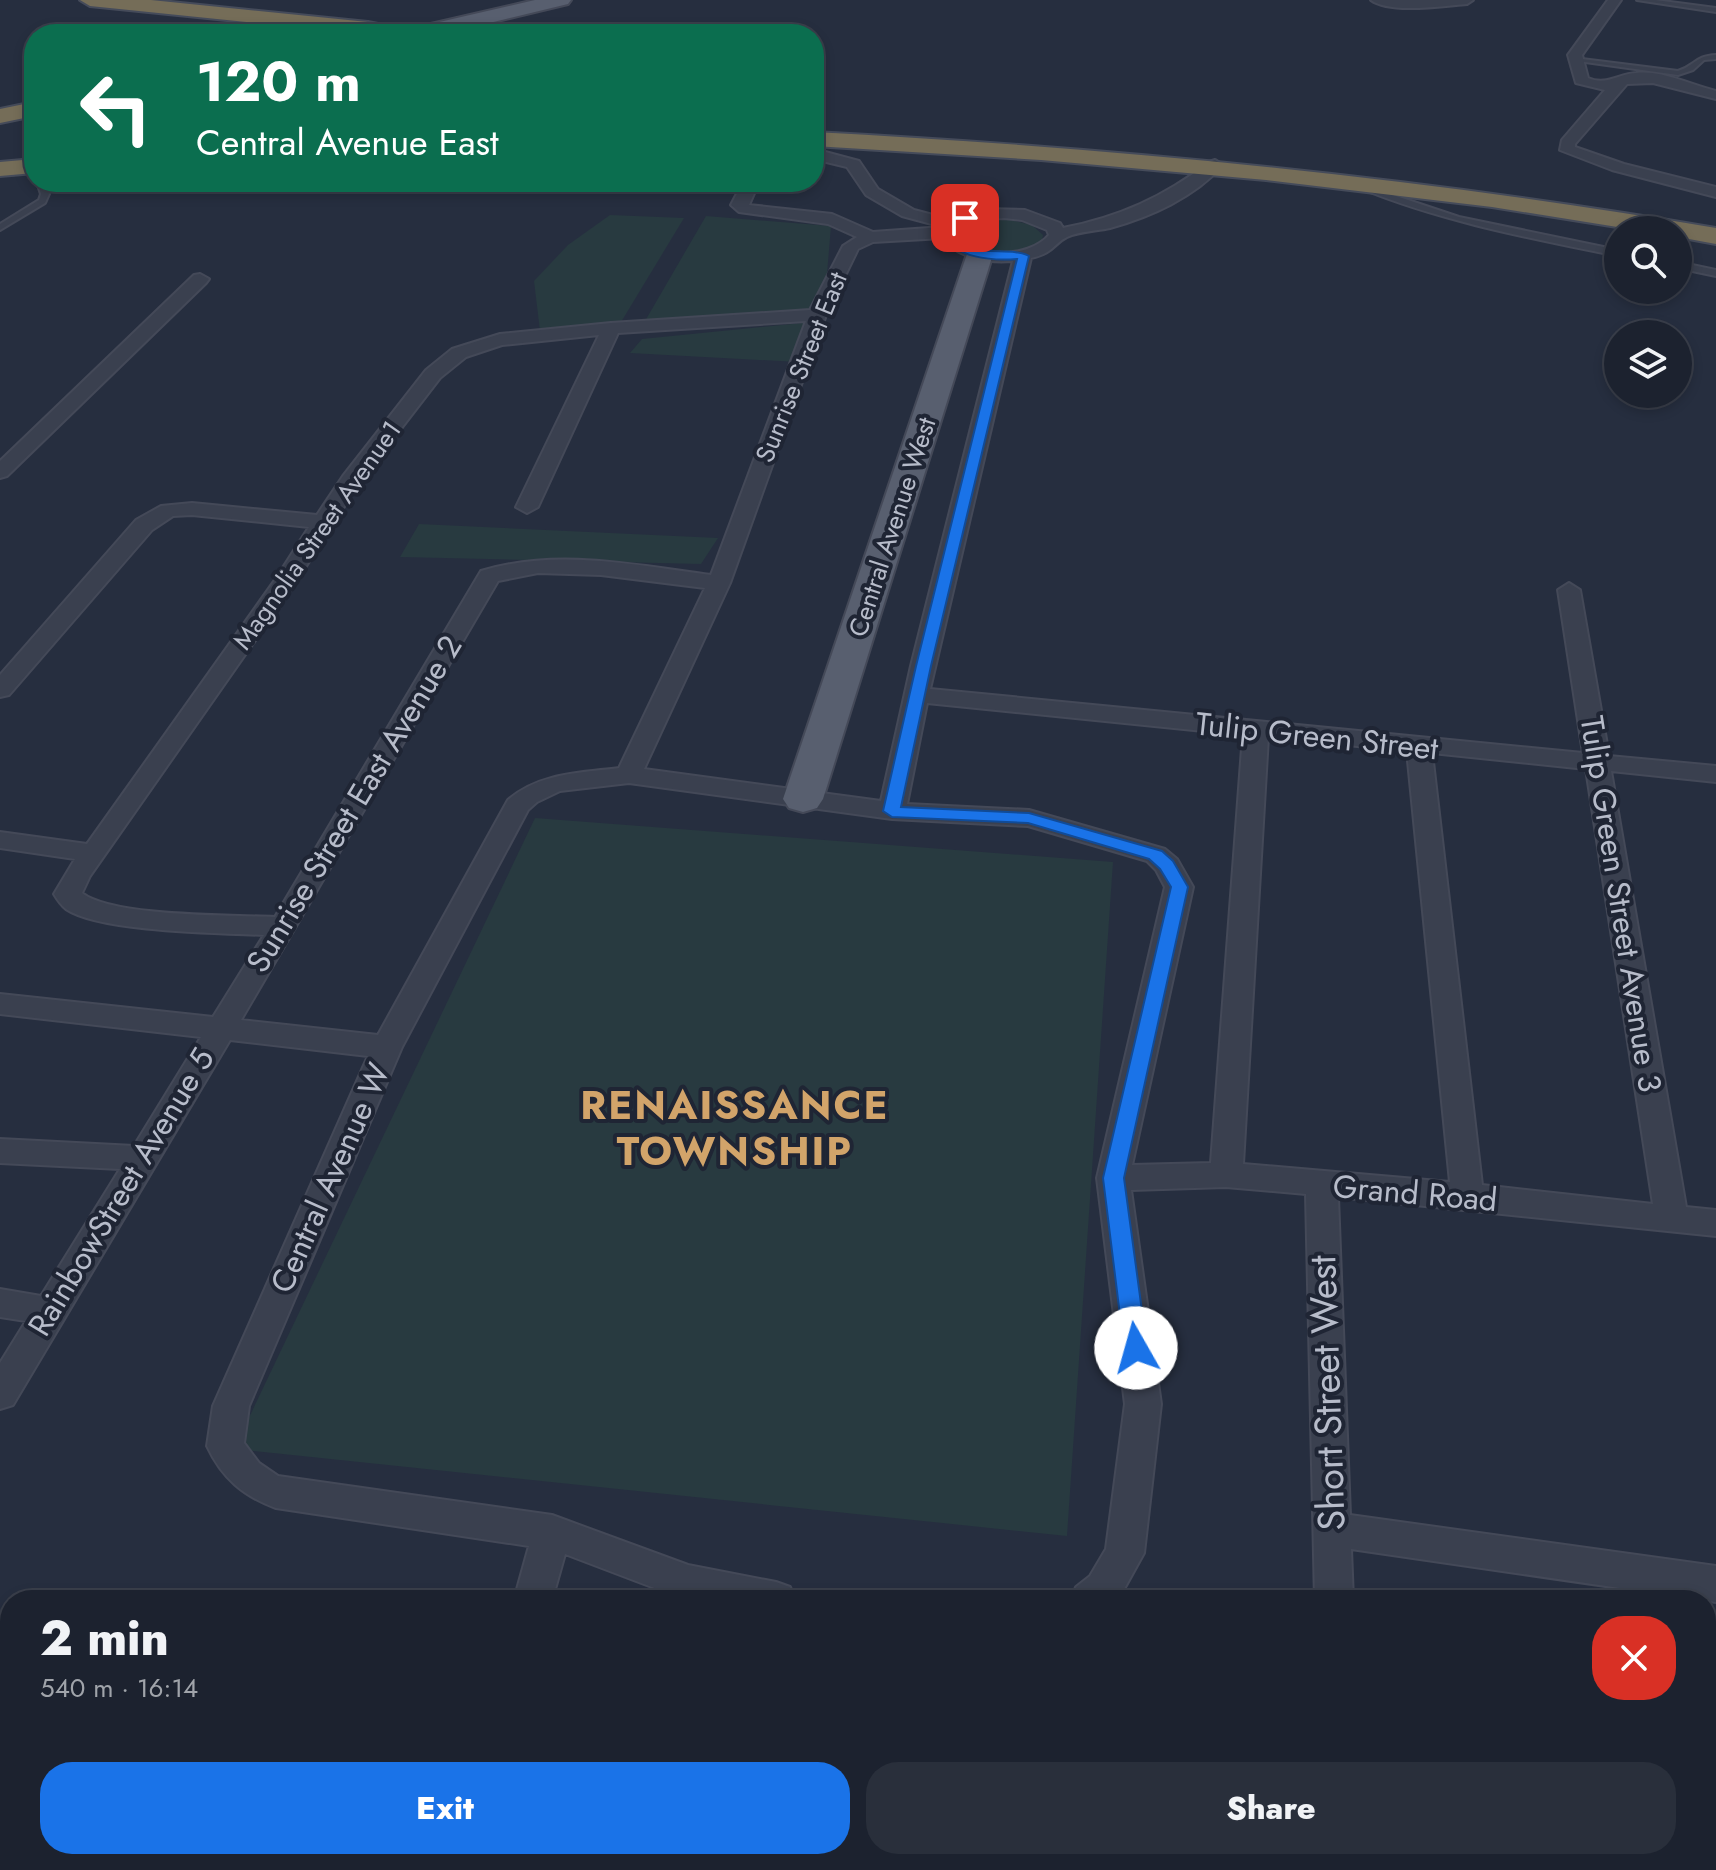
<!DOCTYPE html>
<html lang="en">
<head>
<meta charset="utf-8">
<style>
	:root { --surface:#1c222f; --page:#292f3b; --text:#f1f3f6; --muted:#a0a4aa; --line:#3a3f4b; --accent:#1a73e8 }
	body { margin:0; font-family:Jost,sans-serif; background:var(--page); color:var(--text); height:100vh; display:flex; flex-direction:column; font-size:30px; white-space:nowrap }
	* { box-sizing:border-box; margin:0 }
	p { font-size:26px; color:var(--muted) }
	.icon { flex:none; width:44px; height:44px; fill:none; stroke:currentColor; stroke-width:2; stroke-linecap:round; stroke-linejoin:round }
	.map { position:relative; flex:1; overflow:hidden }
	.panel { position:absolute; left:0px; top:1590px; width:1716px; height:280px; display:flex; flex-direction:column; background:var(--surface); border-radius:32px 32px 0 0; box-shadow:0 4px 12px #0003,0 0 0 2px var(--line) }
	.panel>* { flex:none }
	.top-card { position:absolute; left:24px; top:24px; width:800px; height:168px; border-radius:32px; box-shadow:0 4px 12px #0003,0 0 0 2px var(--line); background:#0b6e4f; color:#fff; overflow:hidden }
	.fabs { position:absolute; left:1604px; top:216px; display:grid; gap:16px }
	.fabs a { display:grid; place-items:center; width:88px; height:88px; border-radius:50%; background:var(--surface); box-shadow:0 4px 12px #0003,0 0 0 2px var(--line); font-size:40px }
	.pin { position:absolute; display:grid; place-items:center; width:68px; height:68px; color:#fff; margin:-34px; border-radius:16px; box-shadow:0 4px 12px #0006 }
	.me { position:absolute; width:88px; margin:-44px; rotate:353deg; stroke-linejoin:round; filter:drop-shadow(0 0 6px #0008) }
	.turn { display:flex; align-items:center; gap:28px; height:168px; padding:0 40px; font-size:36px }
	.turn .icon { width:104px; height:104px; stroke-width:2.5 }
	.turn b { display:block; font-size:56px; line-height:68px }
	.round { display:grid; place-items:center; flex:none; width:84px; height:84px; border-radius:32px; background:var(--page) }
	.overview { display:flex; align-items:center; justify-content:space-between; height:136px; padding:0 40px }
	h1 { font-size:48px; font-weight:800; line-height:60px }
	.action { display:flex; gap:16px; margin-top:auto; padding:16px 40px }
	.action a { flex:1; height:92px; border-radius:32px; background:var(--accent); color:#fff; font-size:32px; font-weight:800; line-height:92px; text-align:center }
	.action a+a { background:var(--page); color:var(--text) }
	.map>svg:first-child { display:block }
</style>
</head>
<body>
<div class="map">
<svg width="1716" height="1870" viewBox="0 0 1716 1870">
	<rect width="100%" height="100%" fill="#262e3f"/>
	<!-- green -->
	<g fill="#283a40">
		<path d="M 610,215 L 684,218 L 612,337 L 540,331 L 534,281 L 568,245 Z"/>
		<path d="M 706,216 L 831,226 L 824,310 L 645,321 Z"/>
		<path d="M 1007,219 L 1032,225 L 1043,235 L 1042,241 C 1023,256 976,259 962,236 L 970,225 Z"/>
		<path d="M 812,322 L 799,362 L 630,353 L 642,339 Z"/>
		<path d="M 419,524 L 718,538 L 701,564 L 400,557 Z"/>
		<path d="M 535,818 L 1113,862 L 1067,1536 L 234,1449 Z"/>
	</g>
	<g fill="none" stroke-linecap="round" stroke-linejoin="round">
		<defs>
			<g id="lane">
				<path d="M 1637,0 L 1655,0 L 1716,8 L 1716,12 Z"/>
				<path d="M 1716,55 L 1716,59 L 1704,60 L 1693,70 L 1678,75 L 1571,60 L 1574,58 L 1678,71 C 1696,65 1695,56 1716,55 Z"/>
				<path d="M 37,182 L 45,182 L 49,194 L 45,203 L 0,230 L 0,224 L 39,200 L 41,194 Z"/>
				<path d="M 1360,184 L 1459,217 L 1618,250 L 1618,256 C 1530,238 1443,222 1360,188 Z"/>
				<path d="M 1678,262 L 1716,270 L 1716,276 L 1678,268 Z"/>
			</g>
			<g id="street">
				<path d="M 1371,0 L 1473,0 L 1467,4 C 1442,6 1391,14 1371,0 Z"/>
				<path d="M 1608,0 L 1621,0 L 1582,55 L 1588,78 C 1606,86 1618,74 1636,73 C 1662,70 1691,85 1716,91 L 1716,99 L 1653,83 L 1627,84 L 1575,144 L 1575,147 L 1624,164 L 1716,187 L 1716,197 L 1612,170 L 1560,150 L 1562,140 L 1605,90 L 1576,83 L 1568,55 Z"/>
				<path d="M 814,149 L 859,161 L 878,189 L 914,210 L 952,220 L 983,209 L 1025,210 L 1060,223 L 1063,228 C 1119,217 1164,197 1209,162 L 1215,160 L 1223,165 C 1195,197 1150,217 1110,228 C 1097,231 1079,231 1067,237 C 1053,244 1054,253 1031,258 L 930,689 L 1583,753 L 1558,590 L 1569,583 L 1580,590 L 1609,756 L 1716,766 L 1716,782 L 1611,771 L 1686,1207 L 1716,1210 L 1716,1236 L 1338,1197 L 1350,1515 L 1716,1566 L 1716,1602 L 1351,1549 L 1353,1600 L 1315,1600 L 1306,1194 L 1226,1187 L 1131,1190 L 1161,1404 L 1144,1553 L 1118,1600 L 1071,1600 L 1076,1587 L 1090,1576 L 1106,1549 L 1125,1404 L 1097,1178 L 1165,887 L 1156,870 L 1147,861 L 1028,826 L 892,819 L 629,783 L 560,791 L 537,802 L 528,810 L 402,1047 L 249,1406 L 244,1443 L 259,1463 L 278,1476 L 552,1515 L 688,1565 L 776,1582 L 790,1587 L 795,1600 L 686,1600 L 565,1554 L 552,1600 L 514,1600 L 529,1546 L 276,1508 C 243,1496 222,1478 207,1446 L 213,1406 L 368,1056 L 230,1040 L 13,1405 L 0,1409 L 0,1363 L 26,1321 L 0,1317 L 0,1289 L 41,1296 L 120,1169 L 0,1163 L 0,1139 L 134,1146 L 201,1037 L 0,1014 L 0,994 L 213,1017 L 264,935 C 220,933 100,932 66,909 C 61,905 57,899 54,894 L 75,859 L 0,848 L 0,832 L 87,844 L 275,580 L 309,527 L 192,515 L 173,516 L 152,530 L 9,695 L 0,697 L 0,675 L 136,520 L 161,506 L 192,503 L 317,515 L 343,476 L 426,370 L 452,349 L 500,334 L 611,323 L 810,310 L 843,246 L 857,237 L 828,224 L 739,212 L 731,205 L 743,182 L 759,182 L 749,205 L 832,214 L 873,232 L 943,227 L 902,216 L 866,195 L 847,167 L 814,159 ZM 1004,218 L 1022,220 L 1047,230 L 1049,235 C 1028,259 976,259 956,233 C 968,221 988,219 1004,218 ZM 943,238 C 959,259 988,263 1013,261 L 911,666 L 881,801 L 644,769 L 730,583 L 826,315 L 858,249 L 873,242 ZM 806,321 L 711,575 C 634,565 556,548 481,571 L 275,917 C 232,915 113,917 82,893 L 90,876 L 296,582 L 359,483 L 440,378 L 466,357 L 502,345 L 599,335 L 516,507 L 527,513 L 538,507 L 618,333 ZM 538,573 L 601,575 L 705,588 L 619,768 C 580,773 539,773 508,800 L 378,1035 L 241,1020 L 498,581 ZM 927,703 L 1243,735 L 1211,1163 L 1132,1165 L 1193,887 L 1177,859 L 1165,849 L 1029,810 L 907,804 ZM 1268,737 L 1407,751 L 1450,1182 L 1243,1164 ZM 1432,753 L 1586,769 L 1653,1204 L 1482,1185 Z"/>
				<path d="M 200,274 L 209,279 L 206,283 L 7,476 L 0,478 L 0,461 L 194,275 Z"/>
				<path d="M 1706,1680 L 1716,1684 L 1716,1796 L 1706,1791 Z"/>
				<path d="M 177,1860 L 219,1860 L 216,1870 L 172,1870 Z"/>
				<path d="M 438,1860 L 480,1860 L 478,1870 L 434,1870 Z"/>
				<path d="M 885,1860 L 927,1860 L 927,1870 L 883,1870 Z"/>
				<path d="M 1327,1860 L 1369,1860 L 1370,1870 L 1326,1870 Z"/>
			</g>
			<g id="primary">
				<path d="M 535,0 L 571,0 L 568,4 L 444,34 L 406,34 L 409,29 Z"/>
				<path d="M 980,246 L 989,248 L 993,254 L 823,799 L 817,808 L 803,812 L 789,808 L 783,799 L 967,254 L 971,248 Z"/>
			</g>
			<g id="highway">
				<path d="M 80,0 L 151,0 L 368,22 L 403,29 L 406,34 L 365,34 L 90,6 Z"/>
				<path d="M 34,102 L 34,116 L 0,123 L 0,109 Z"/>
				<path d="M 814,132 C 1117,148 1417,177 1716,228 L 1716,244 L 1678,237 L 1678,230 L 1636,230 L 1492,207 L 1266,180 L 1041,160 L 814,146 Z"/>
				<path d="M 34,159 L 34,173 L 0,176 L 0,162 Z"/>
			</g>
		</defs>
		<!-- lane casing -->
		<use href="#lane" stroke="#444958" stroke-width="4"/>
		<!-- street casing -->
		<use href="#street" stroke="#444958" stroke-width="4"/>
		<!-- primary casing -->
		<use href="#primary" stroke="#444958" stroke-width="4"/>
		<!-- highway casing -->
		<use href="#highway" stroke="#454b5a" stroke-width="4"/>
		<!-- lane -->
		<use href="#lane" fill="#3a404f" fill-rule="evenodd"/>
		<!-- street -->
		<use href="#street" fill="#3a404f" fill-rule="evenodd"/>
		<!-- primary -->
		<use href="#primary" fill="#585f6f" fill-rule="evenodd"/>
		<!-- highway -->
		<use href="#highway" fill="#756d58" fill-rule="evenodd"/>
	</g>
	<!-- route -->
	<path fill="#1a73e8" stroke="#114b97" stroke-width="2" d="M 962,216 L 971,218 L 953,233 C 964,261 1010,245 1029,256 L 931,666 L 901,807 L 1029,813 L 1162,851 L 1173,861 L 1188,887 L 1124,1178 L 1147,1348 L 1144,1354 L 1136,1357 L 1128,1354 L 1124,1348 L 1103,1178 L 1171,887 L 1160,869 L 1149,859 L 1028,823 L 892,817 L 883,811 L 916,666 L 1017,259 C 993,261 952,258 943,233 L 949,222 Z"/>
	<g text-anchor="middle" stroke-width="8" stroke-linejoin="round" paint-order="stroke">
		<!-- far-street labels -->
		<g font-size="26" fill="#b7bcca" stroke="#1f2534">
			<text transform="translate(801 367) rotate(-68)" y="9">Sunrise Street East</text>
			<text transform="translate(892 527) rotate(-72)" y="9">Central Avenue West</text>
			<text transform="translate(317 535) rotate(-55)" y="9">Magnolia Street Avenue1</text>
		</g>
		<!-- street labels -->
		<g font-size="32" fill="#b7bcca" stroke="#1f2534">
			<text transform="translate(1317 736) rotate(6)" y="11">Tulip Green Street</text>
			<text transform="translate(354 804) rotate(-59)" y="11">Sunrise Street East Avenue 2</text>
			<text transform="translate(1621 904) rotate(81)" y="11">Tulip Green Street Avenue 3</text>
			<text transform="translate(330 1178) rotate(-66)" y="11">Central Avenue W</text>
			<text transform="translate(121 1192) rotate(-59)" y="11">RainbowStreet Avenue 5</text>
			<text transform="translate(1415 1193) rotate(5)" y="11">Grand Road</text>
		</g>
		<!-- near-street labels -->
		<g font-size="38" fill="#b7bcca" stroke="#1f2534">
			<text transform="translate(1327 1393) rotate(-92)" y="13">Short Street West</text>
		</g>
		<!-- district labels -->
		<g font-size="40" font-weight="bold" letter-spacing="2" fill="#d2a46a" stroke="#1f2534">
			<text x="735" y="1119">RENAISSANCE<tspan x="735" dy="46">TOWNSHIP</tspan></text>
		</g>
	</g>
</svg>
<div class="fabs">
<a><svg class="icon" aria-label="search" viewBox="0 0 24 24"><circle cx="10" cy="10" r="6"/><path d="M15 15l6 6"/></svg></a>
<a><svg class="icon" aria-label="layers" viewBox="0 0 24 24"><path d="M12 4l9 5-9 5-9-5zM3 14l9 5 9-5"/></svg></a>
</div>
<div class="pin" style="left:965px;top:218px;background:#d93025"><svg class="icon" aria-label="arrive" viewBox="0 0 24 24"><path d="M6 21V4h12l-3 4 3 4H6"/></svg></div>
<svg class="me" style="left:1136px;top:1348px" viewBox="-20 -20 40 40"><circle r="19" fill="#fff"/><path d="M0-13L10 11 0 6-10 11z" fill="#1a73e8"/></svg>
<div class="top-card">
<div class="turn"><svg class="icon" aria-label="left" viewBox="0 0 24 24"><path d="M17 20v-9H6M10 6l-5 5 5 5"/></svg><div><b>120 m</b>Central Avenue East</div></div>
</div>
<section class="panel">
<div class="overview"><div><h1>2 min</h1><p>540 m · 16:14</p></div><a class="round" style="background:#d93025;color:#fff"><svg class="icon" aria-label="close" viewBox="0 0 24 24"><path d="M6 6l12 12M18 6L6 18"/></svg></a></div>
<div class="action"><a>Exit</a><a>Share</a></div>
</section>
</div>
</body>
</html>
